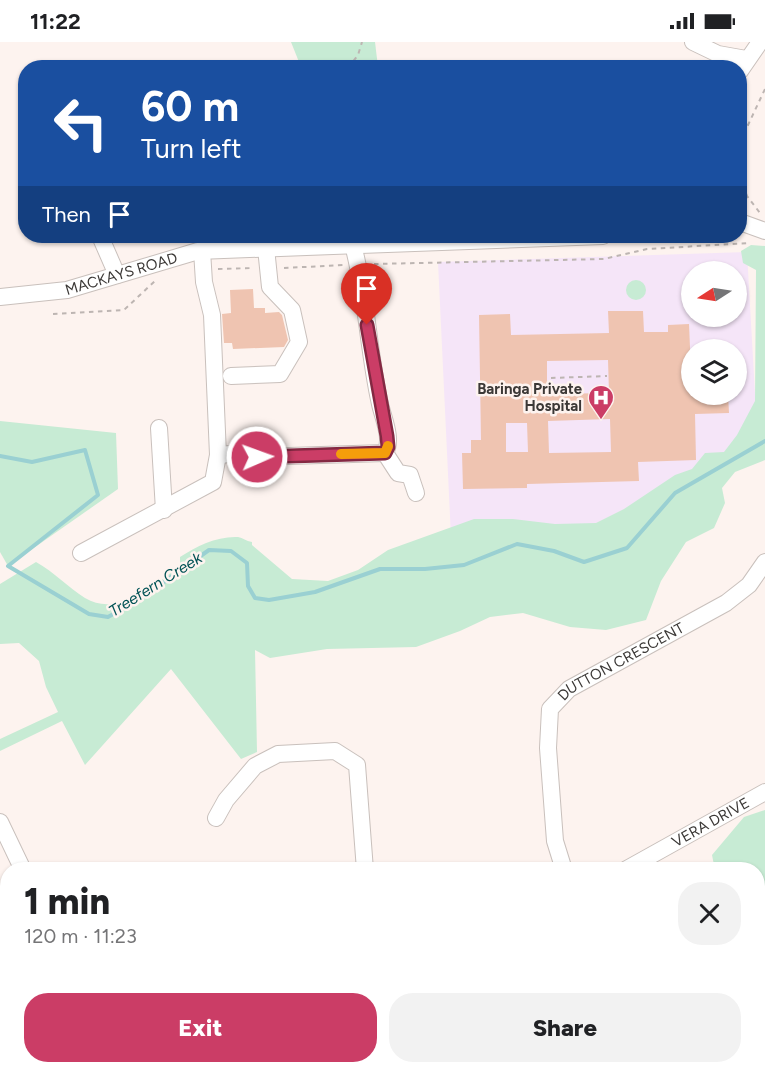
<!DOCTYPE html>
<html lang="en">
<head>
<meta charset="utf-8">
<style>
	:root { --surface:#fff; --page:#f2f2f2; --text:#202124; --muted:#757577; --accent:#cb3d66 }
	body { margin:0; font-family:Figtree,sans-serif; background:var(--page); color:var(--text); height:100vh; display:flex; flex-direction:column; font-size:22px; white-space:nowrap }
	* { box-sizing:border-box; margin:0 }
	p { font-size:20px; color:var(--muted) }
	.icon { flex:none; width:33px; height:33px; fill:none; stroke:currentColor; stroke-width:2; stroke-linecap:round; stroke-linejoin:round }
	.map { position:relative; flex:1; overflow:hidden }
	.side { position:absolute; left:0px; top:820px; width:765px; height:212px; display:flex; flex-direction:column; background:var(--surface); border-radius:24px 24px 0 0; box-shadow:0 2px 4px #0004 }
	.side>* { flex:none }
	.banner { position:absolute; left:18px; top:18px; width:729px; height:183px; border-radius:24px; box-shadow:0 2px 4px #0004; background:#1a4fa0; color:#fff; overflow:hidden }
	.needle { width:39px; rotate:258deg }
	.buttons { position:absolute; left:681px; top:219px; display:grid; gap:12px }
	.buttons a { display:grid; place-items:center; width:66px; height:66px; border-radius:50%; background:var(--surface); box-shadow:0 2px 4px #0004; font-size:30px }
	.pin { position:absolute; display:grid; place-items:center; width:51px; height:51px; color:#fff; margin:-62px -26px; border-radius:50% 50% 50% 0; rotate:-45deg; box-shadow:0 0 6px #0007 }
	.pin .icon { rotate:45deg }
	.me { position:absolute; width:66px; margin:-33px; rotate:88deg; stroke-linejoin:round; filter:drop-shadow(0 0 4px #0008) }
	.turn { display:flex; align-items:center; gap:21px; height:126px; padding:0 24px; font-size:27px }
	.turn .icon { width:78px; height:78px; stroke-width:2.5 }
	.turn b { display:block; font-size:42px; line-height:51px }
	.then { display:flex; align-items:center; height:57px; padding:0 24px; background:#0003; gap:12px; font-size:22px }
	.round { display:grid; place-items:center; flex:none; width:63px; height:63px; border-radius:24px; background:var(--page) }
	.summary { display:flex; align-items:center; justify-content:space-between; height:102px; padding:0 24px }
	h1 { font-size:36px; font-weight:800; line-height:45px }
	.cta { display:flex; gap:12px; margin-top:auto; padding:12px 24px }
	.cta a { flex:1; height:69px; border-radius:24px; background:var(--accent); color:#fff; font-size:24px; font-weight:800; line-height:69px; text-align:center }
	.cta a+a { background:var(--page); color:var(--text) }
	.status { display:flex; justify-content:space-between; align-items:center; height:42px; padding:0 30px; background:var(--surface); direction:ltr }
	.status svg { height:16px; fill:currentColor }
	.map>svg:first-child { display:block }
</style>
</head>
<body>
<div class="status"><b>11:22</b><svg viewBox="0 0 49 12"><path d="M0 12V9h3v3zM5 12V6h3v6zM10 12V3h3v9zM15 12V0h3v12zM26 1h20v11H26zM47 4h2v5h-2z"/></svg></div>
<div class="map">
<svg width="765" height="1031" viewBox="0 0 765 1031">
	<rect width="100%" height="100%" fill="#fdf3ef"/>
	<!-- medical -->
	<path fill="#f5e5f8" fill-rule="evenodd" d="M 747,210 L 758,405 L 634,490 L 451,495 L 438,220 ZM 692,230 L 736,230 L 736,274 L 692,274 ZM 692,308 L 736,308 L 736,352 L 692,352 Z"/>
	<!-- green -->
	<g fill="#c7ebd4">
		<path d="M 291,0 L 375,0 L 378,25 L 301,25 Z"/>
		<path d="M 751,203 L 765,204 L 765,418 L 735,430 L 722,446 L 725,461 L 714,486 L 686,500 L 661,539 L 646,578 L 606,588 L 570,585 L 523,571 L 490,575 L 460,589 L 416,605 L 327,607 L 270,616 L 255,608 L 257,710 L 241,717 L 171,627 L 85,723 L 62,679 L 0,709 L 0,697 L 58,670 L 46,645 L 39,619 L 19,601 L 0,602 L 0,542 L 36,520 C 54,530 68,545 85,556 C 118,576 154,543 180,524 L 180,515 C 197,504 217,494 238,495 C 243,496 246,499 252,500 L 252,503 L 292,537 L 328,539 L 358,528 L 388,508 L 474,477 L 513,477 L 555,482 L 596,481 L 624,467 L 675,433 L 692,427 L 705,411 L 724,410 L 737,393 L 755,359 L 756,228 L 743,221 L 741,209 Z"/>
		<circle cx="636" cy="248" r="10"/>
		<path d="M 0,379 L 116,391 L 118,447 L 8,524 L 0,510 Z"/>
		<path d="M 765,768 L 765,887 L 758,881 L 758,828 L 715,828 L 712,813 L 744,775 Z"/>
		<path d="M 765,970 L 765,1031 L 444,1031 L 446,1024 L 758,1024 L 758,972 Z"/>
	</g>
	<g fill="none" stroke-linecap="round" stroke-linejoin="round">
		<!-- stream -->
		<path stroke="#9ad0d2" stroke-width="4" d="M 0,414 L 32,420 L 85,408 L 98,453 L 8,524 L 89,572 L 108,575 L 140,557 L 209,508 L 231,509 L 247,521 L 248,544 L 255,556 L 269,558 L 315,550 L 380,527 L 425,527 L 464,523 L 517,502 L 554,509 L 584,520 L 627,506 L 675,451 L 765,399"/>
	</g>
	<!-- building -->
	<g fill="#efc4b1" fill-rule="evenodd">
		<path d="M 253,247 L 254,266 L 265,266 L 265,271 L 279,270 L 282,273 L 288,298 L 284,305 L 233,307 L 232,301 L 224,301 L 222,272 L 231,271 L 230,248 Z"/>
		<path d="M 608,269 L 643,269 L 644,290 L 668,290 L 668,283 L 689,282 L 692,352 L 728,352 L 729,371 L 695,372 L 696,418 L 638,420 L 639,439 L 527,442 L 527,446 L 463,447 L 462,411 L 471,411 L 471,398 L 481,398 L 479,273 L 510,272 L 511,293 L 609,291 ZM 608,318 L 609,351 L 547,352 L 547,319 ZM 610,377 L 611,410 L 549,411 L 548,379 ZM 506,381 L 527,381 L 528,410 L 506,410 Z"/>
	</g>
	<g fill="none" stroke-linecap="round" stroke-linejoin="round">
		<defs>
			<g id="minor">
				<path d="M 693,0 L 718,12 L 746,17"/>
				<path d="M 740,29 L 760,0"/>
				<path d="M 740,180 L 765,189"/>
				<path d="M 100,194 L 117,233"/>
				<path id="s1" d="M 0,255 L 67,248 L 198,209 L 603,194"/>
				<path d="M 231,334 L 280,332 L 299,300 L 292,268 L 270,245 L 266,206"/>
				<path d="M 159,386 L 164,468"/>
				<path d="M 385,411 L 398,431 L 410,433 L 416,451"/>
				<path d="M 218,413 L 244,411 L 257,415 L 385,411 C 393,397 383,376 380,362 C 368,309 367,255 353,203"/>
				<path d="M 81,511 L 213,440 L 218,413 L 212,273 L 204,240 L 202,209"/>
				<path d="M 216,776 L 226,758 L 255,724 L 278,712 L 335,709 L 357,723 L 365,828"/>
				<path d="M 0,780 L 23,828"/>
				<path id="s2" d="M 564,828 L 555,799 L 548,706 L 550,667 L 569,647 L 726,561 L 749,543 L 765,520"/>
				<path id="s3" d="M 625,828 L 765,750"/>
			</g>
		</defs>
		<!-- minor casing -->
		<use href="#minor" stroke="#c9c0bc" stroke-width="18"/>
		<!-- path -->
		<g stroke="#bdb5b2" stroke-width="2" stroke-dasharray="4.5 4.5" stroke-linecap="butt">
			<path d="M 348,26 L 358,13 L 362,0"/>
			<path d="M 740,100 L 765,47"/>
			<path d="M 740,135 L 747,154 L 760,171"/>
			<path d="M 374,222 L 604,217 L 647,207 L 750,201"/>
			<path d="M 284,226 L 344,223"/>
			<path d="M 218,227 L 254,226"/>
			<path d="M 53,272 L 124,268 L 157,237"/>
			<path d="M 551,336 L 607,334"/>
		</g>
		<!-- minor -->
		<use href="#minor" stroke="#fff" stroke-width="16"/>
	</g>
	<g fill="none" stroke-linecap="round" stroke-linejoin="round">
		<defs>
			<path id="route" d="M 257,415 L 385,411 L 388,405 L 387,394 L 367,283"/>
		</defs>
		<!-- route casing -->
		<use href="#route" stroke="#842842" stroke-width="15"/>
		<!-- route -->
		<use href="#route" stroke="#cb3d66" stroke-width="10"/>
		<!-- slow -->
		<path stroke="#f59e0b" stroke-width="10" d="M 341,412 L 385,411 L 388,404"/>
	</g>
	<!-- icons -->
	<defs>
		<symbol id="hospital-pin" viewBox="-11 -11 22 30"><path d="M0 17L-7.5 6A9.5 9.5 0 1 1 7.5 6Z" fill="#cb3d66" stroke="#fdf3ef"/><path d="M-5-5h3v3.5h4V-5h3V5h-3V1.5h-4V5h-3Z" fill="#fff"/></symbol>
	</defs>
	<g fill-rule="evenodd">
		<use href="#hospital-pin" x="586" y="341" width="30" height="40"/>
	</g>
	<g text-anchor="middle" stroke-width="5" stroke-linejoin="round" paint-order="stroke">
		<!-- street labels -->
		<g font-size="15" fill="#3b3836" stroke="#fdf3ef">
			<text dy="5" stroke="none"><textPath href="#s1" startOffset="124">MACKAYS ROAD</textPath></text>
			<text dy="5" stroke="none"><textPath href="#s2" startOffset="249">DUTTON CRESCENT</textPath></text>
			<text dy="5" stroke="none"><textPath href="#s3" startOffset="98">VERA DRIVE</textPath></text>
		</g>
		<!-- poi labels -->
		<g font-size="15" font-weight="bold" fill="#3b3836" stroke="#fdf3ef" text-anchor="end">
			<text x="582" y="352">Baringa Private<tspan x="582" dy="17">Hospital</tspan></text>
		</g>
		<!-- water labels -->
		<g font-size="16" font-style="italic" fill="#005255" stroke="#fdf3ef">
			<text transform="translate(155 542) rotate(-32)" y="6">Treefern Creek</text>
		</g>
	</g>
</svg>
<div class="buttons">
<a><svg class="needle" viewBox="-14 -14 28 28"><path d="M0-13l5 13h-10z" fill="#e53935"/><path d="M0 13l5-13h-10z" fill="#757577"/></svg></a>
<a><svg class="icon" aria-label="layers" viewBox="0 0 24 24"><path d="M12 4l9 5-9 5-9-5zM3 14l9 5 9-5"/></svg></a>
</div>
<div class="pin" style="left:367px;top:283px;background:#d93025"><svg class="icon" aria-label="arrive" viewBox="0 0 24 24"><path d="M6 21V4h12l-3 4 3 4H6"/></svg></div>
<svg class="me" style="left:257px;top:415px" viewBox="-20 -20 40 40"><circle r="17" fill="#cb3d66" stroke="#fff" stroke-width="3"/><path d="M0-11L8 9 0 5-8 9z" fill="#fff"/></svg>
<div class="banner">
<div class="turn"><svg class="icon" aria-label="left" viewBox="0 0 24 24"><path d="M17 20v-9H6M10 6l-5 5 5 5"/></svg><div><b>60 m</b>Turn left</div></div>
<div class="then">Then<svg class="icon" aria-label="arrive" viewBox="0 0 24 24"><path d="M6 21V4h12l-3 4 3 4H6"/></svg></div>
</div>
<section class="side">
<div class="summary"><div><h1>1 min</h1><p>120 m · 11:23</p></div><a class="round"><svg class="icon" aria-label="close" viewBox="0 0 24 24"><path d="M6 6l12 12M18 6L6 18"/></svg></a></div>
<div class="cta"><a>Exit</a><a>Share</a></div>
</section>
</div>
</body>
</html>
